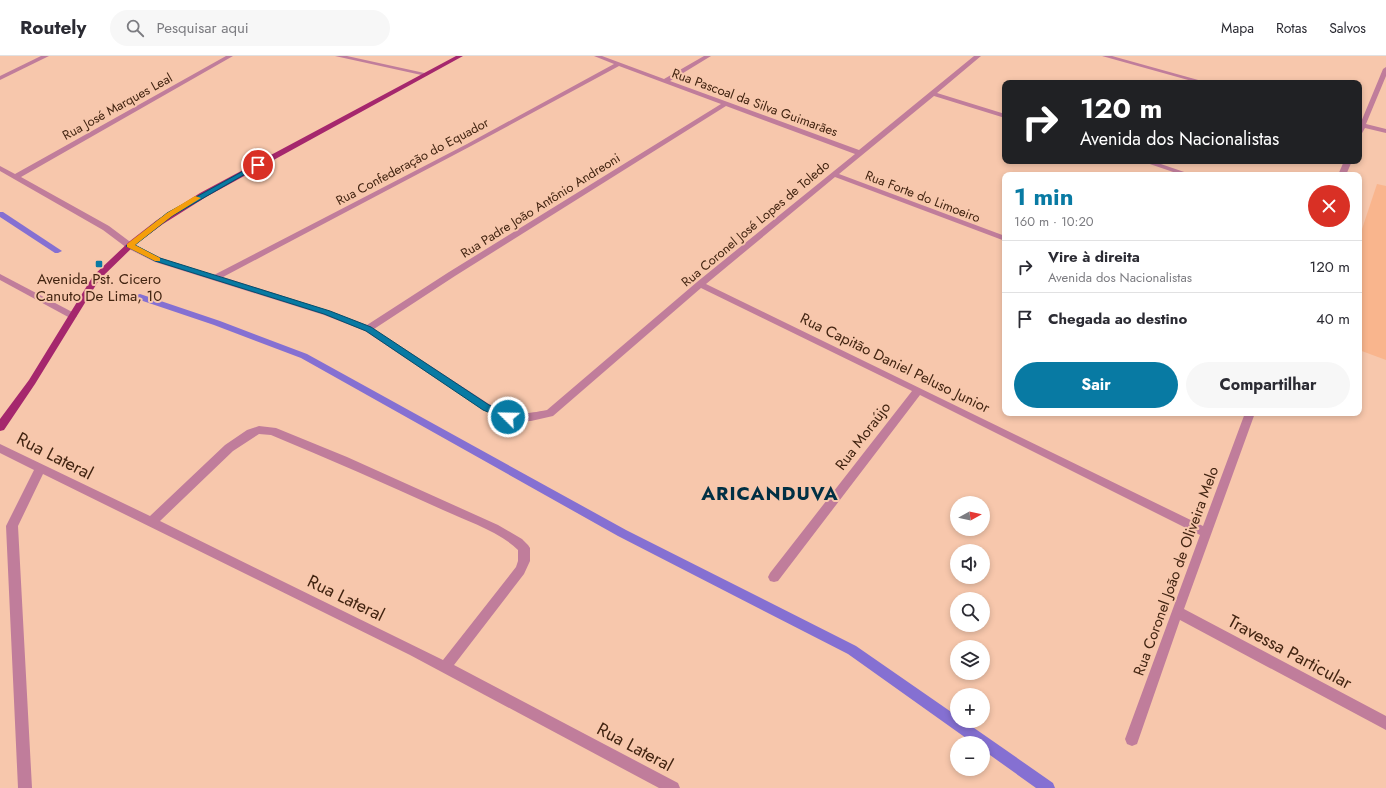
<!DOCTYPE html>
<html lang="pt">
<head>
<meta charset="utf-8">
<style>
	:root { --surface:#fff; --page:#f7f7f7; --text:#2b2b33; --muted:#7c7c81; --line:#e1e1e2; --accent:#087aa3 }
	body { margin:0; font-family:Jost,sans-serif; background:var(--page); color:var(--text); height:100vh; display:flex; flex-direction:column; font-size:15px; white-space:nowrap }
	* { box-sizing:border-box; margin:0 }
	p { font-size:13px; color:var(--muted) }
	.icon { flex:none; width:22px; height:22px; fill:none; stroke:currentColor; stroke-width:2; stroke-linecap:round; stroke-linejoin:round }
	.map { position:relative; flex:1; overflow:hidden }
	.side { position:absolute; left:1002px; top:116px; width:360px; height:244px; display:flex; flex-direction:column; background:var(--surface); border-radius:8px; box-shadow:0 2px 6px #0003 }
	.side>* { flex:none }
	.top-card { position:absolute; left:1002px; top:24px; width:360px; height:84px; border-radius:8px; box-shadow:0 2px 6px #0003; background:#202124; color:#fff; overflow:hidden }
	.needle { width:26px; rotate:82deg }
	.buttons { position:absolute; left:950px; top:440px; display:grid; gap:8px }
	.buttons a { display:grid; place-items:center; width:40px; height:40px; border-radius:50%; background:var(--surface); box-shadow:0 2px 6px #0003; font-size:20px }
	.pin { position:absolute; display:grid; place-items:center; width:34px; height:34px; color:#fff; margin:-17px; border:2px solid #fff; border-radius:50%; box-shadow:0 1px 4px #0007 }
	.me { position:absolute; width:44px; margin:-22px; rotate:293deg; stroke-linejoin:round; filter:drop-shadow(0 0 3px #0008) }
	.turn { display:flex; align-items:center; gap:14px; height:84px; padding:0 12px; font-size:18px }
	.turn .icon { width:52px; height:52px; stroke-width:2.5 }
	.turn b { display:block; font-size:28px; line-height:34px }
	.round { display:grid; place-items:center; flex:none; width:42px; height:42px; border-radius:21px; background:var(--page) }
	.overview { display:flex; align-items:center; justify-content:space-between; height:68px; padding:0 12px }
	h1 { font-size:24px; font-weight:700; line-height:30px; color:var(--accent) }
	.button { display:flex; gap:8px; margin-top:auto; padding:8px 12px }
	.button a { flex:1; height:46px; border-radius:24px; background:var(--accent); color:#fff; font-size:16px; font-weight:700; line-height:46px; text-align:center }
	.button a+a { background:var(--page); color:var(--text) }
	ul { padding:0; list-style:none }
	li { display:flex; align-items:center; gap:12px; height:52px; padding:0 12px; border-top:1px solid var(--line) }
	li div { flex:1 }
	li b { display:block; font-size:15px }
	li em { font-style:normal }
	header { display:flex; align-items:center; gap:24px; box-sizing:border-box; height:56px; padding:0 20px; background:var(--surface); border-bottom:1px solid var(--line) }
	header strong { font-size:19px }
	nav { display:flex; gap:22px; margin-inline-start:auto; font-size:14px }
	.search { width:280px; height:36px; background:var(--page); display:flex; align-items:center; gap:10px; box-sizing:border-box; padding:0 14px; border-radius:22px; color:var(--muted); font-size:15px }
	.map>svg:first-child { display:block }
</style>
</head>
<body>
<header>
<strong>Routely</strong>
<div class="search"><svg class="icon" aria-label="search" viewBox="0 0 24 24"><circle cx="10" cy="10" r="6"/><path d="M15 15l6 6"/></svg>Pesquisar aqui</div>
<nav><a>Mapa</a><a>Rotas</a><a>Salvos</a></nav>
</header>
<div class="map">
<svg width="1386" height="732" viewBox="0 0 1386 732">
	<rect width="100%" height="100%" fill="#f7c7ac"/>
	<!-- built -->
	<path fill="#f9b58d" d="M 1377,128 L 1386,130 L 1386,304 L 1359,294 L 1359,182 Z"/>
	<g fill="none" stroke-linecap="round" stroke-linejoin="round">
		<!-- stream -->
		<g fill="#8570d2" fill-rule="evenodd">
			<path d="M 0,156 L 3,156 L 62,195 L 58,197 L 55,197 L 0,161 Z"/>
			<path d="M 140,238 L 220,265 L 307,298 L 626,474 L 856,590 L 957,660 L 957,665 L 964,665 L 1053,727 L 1055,732 L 1036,732 L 983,694 L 983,687 L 973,687 L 848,598 L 618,480 L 301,302 L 214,269 L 137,243 L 136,241 L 137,239 Z"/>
		</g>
		<!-- minor -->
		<g fill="#c07d9b" fill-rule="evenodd">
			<path d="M 41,0 L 49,0 L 0,24 L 0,20 Z"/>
			<path d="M 226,0 L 233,0 L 21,121 L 109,170 L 133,188 L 161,202 L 214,219 L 467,88 L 614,8 L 594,0 L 602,0 L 664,23 L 704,0 L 711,0 L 670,25 L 859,94 L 974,0 L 981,0 L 937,37 L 1005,58 L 1005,62 L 934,40 L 839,118 L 1005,180 L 1005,185 L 835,121 L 706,228 L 1203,470 L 1245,357 L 1255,357 L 1184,553 L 1386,660 L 1386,674 L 1180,564 L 1137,688 L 1132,690 L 1127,688 L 1125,683 L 1200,479 L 920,339 L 778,525 L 774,526 L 770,525 L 768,521 L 770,517 L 912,335 L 701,232 L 553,360 L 531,365 L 509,365 L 483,354 L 365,275 L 324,259 L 155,206 L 127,192 L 103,174 L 0,115 L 0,110 L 15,118 ZM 619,10 L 721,48 L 449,216 L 367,269 L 330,255 L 223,221 L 471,90 ZM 726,50 L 855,98 L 697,226 L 547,354 C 521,359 514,359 489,348 L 374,273 L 455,220 Z"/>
			<path d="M 335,0 L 347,0 L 429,18 L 426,20 Z"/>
			<path d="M 1102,0 L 1112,0 L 1209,27 L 1199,27 Z"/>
			<path d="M 1386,11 L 1386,20 L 1366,68 L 1386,73 L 1386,77 L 1365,72 L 1361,79 L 1359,80 L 1359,66 L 1361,66 L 1383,13 Z"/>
			<path d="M 1141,105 L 1152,105 L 1193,119 L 1182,119 Z"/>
			<path d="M 1344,105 L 1352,105 L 1346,119 L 1338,119 Z"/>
			<path d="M 0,218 L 76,258 L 77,260 L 73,263 L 70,262 L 0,224 Z"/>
			<path d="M 259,370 L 276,372 L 347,401 L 498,469 L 522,483 L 528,489 L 530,492 L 530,505 L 524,518 L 454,609 L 678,727 L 680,732 L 659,732 L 410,599 L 43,418 L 18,470 L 32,732 L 18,732 L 6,470 L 34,414 L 0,397 L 0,388 L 150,460 L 225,389 L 247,374 ZM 259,378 L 271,379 C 329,403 386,428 443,454 C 467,465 500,476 518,494 L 518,505 L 516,511 L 443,604 L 160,465 L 233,395 Z"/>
		</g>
		<!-- major -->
		<path fill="#a5276d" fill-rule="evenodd" d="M 456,0 L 463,0 L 206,141 L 163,168 L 136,188 L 99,224 L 35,328 L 4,374 L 0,375 L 0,363 L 29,324 L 93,220 L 130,185 L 157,164 L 200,137 Z"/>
	</g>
	<!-- route -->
	<path fill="#087aa3" stroke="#054f6a" d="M 256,108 L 261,109 L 172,160 L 135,189 L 160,202 L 330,255 L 371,271 L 489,349 L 512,359 L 513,361 L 512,363 L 505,363 L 483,354 L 366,275 L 324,258 L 155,205 L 126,190 L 167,157 Z"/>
	<!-- slow -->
	<path fill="#f59e0b" d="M 195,140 L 201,142 L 172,160 L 135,189 L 160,202 L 160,205 L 155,205 L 127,191 L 127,188 L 167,157 Z"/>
	<!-- markers -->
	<rect fill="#087aa3" stroke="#f7c7ac" stroke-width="1.5" x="95" y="204" width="8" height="8" rx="2"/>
	<g text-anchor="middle" stroke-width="4" stroke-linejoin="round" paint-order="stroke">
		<!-- far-street labels -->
		<g font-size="13" fill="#422411" stroke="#f7c7ac">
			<text transform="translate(755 46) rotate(20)" y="5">Rua Pascoal da Silva Guimarães</text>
			<text transform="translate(117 50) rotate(-29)" y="5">Rua José Marques Leal</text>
			<text transform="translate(412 105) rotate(-28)" y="5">Rua Confederação do Equador</text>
			<text transform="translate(923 140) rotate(21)" y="5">Rua Forte do Limoeiro</text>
			<text transform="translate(540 149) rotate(-32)" y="5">Rua Padre João Antônio Andreoni</text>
			<text transform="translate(755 167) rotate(-40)" y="5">Rua Coronel José Lopes de Toledo</text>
		</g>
		<!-- poi labels -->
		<g font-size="15" fill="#422411" stroke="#f7c7ac">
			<text x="99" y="228">Avenida Pst. Cicero<tspan x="99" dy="17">Canuto De Lima, 10</tspan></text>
		</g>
		<!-- street labels -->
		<g font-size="15" fill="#422411" stroke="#f7c7ac">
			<text transform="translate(895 307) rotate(26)" y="5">Rua Capitão Daniel Peluso Junior</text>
			<text transform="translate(863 380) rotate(-53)" y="5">Rua Moraújo</text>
			<text transform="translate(1176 515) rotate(-70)" y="5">Rua Coronel João de Oliveira Melo</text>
		</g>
		<!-- near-street labels -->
		<g font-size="18" fill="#422411" stroke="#f7c7ac">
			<text transform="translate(55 400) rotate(27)" y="6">Rua Lateral</text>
			<text transform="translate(346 542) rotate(26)" y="6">Rua Lateral</text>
			<text transform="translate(1290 596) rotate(28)" y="6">Travessa Particular</text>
			<text transform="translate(635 691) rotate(28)" y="6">Rua Lateral</text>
		</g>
		<!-- district labels -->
		<g font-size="19" font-weight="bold" letter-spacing="1" fill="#003044" stroke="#f7c7ac">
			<text x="770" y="444">ARICANDUVA</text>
		</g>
	</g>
</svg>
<div class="buttons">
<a><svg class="needle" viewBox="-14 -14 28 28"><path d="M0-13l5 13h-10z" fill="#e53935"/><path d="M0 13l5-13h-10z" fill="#7c7c81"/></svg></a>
<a><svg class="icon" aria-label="sound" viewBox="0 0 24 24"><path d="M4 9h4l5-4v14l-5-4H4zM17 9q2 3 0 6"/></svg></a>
<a><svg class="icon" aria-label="search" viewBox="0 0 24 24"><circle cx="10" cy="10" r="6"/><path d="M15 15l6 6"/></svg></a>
<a><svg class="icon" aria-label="layers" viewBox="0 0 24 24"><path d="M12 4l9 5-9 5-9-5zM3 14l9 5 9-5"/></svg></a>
<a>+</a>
<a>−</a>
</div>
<div class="pin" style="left:258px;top:109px;background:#d93025"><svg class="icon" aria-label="arrive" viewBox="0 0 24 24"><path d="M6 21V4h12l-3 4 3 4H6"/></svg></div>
<svg class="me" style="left:508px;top:361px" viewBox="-20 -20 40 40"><circle r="17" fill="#087aa3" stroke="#fff" stroke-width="3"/><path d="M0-11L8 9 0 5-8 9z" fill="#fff"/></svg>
<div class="top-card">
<div class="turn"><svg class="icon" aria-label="right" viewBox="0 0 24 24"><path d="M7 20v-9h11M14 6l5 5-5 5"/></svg><div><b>120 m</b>Avenida dos Nacionalistas</div></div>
</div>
<section class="side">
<div class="overview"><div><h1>1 min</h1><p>160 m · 10:20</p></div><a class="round" style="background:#d93025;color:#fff"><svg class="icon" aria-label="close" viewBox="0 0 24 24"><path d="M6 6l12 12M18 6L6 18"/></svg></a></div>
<ul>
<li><svg class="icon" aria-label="right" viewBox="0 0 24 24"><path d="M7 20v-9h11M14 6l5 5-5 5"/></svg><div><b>Vire à direita</b><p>Avenida dos Nacionalistas</p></div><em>120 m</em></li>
<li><svg class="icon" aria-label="arrive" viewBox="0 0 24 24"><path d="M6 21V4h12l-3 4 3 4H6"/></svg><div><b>Chegada ao destino</b></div><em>40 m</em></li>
</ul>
<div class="button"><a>Sair</a><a>Compartilhar</a></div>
</section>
</div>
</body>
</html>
